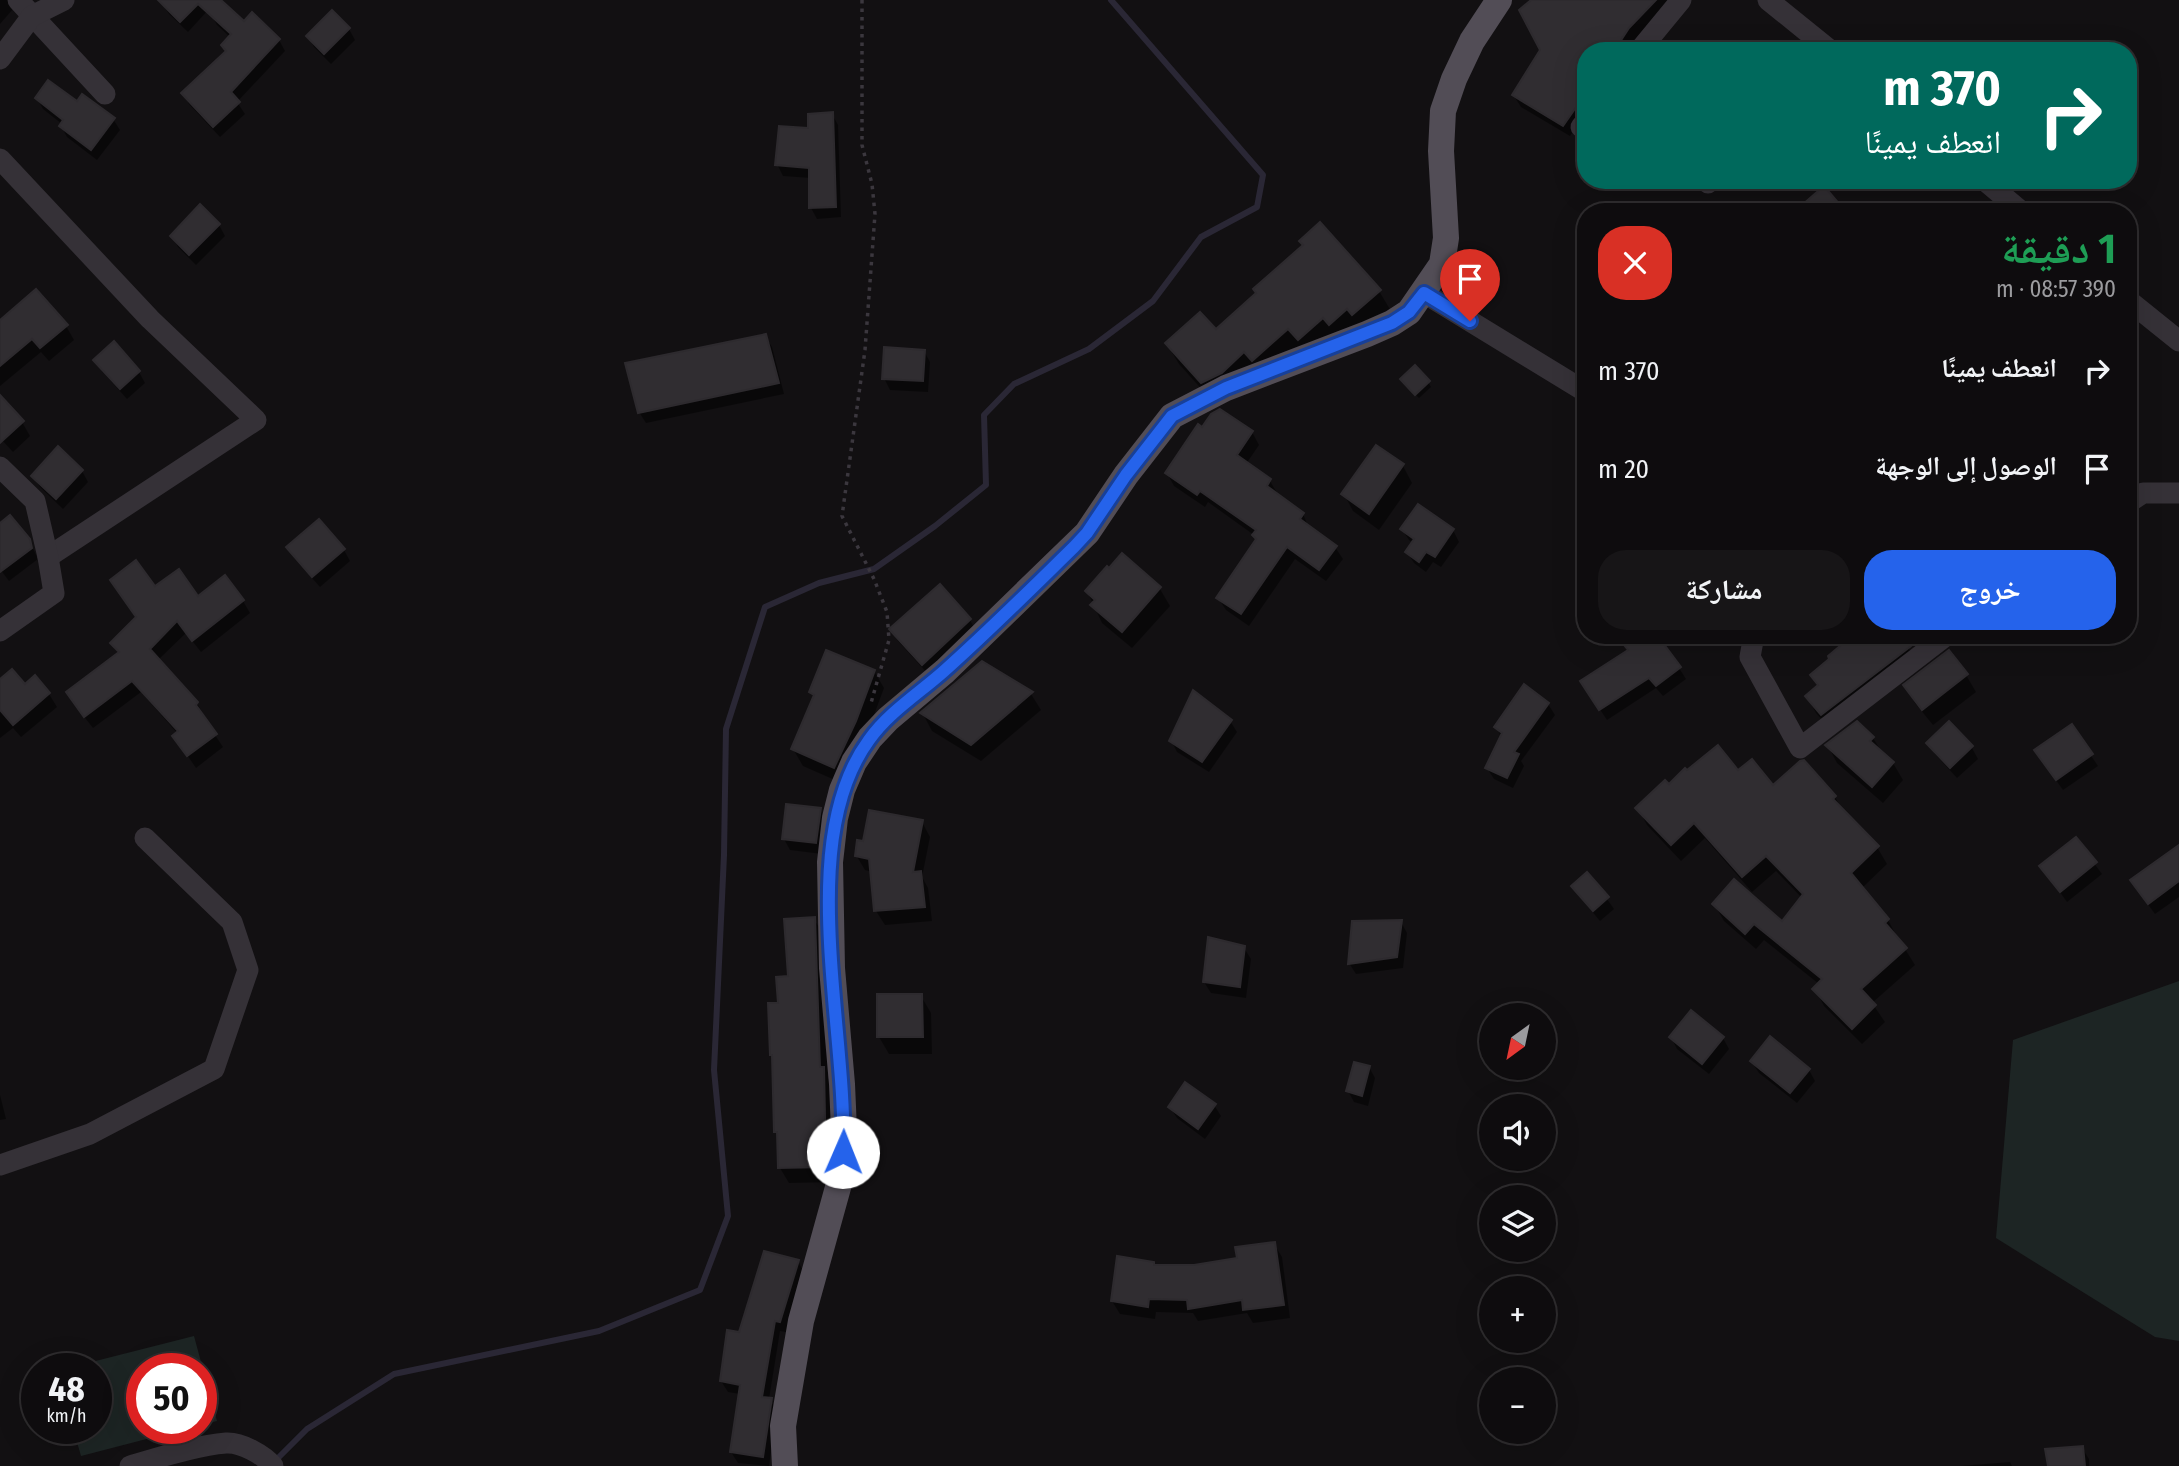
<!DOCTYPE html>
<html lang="ar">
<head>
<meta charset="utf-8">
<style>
	:root { --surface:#0e0c0e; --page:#171517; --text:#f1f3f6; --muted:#9b9b9e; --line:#2e2c2e; --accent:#2563eb }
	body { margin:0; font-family:"Fira Sans Condensed","Noto Naskh Arabic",sans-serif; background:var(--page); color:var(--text); direction:rtl; height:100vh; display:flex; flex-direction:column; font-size:26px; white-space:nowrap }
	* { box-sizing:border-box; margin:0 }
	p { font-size:23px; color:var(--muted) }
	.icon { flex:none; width:38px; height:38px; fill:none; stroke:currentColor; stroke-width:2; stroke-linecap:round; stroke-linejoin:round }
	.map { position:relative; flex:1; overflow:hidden; direction:ltr }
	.side { position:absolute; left:1577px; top:203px; width:560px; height:441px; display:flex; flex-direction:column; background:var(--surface); border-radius:28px; box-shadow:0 7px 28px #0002,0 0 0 2px var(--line); direction:rtl }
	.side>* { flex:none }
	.hud { position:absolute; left:1577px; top:42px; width:560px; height:147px; border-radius:28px; box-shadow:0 7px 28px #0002,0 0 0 2px var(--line); direction:rtl; background:#00695c; color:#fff; overflow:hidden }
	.needle { width:46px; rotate:213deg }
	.controls { position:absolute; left:1479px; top:1003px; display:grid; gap:14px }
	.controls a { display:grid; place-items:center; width:77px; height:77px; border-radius:50%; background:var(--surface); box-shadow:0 7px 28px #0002,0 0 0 2px var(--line); font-size:35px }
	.speed { position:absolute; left:21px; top:1353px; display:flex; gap:14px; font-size:35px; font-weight:700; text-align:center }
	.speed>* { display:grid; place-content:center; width:91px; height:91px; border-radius:50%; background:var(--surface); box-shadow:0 7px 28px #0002,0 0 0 2px var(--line); line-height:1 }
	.speed small { font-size:18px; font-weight:400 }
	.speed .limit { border:10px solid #d22; background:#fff; color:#111 }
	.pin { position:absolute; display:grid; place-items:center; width:60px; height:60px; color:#fff; margin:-72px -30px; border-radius:50% 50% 50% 0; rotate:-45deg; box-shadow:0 0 7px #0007 }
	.pin .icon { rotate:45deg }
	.me { position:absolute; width:77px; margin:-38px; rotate:1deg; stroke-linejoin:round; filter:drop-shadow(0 0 5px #0008) }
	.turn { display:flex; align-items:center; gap:24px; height:147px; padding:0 21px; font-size:32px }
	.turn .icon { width:91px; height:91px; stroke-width:2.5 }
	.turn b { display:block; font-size:49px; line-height:60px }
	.round { display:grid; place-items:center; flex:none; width:74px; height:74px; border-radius:28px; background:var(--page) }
	.overview { display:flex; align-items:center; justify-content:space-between; height:119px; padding:0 21px }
	h1 { font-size:42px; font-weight:700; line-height:52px; color:#1e9e55 }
	.cta { display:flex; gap:14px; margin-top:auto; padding:14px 21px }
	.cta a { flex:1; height:80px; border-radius:28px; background:var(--accent); color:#fff; font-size:28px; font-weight:700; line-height:80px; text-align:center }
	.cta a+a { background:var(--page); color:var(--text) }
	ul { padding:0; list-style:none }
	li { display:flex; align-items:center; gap:21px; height:98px; padding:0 21px }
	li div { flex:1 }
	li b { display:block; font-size:26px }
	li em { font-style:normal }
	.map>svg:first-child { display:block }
</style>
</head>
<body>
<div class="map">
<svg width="2179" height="1466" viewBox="0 0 2179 1466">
	<rect width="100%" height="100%" fill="#121012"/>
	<!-- green -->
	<g fill="#1d2524">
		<path d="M 2179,981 L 2179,1341 L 2155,1337 L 1996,1238 L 2013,1040 Z"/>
		<path d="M 194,1336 L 217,1421 L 201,1425 L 201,1368 L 142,1368 L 142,1428 L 189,1428 L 81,1456 L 73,1428 L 96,1428 L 96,1368 L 68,1368 Z"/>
	</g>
	<!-- shadow -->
	<g fill="#0007">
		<path d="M 0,0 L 8,0 L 13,9 L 0,24 Z"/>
		<path d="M 165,0 L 206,0 L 210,8 L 188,32 L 169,14 L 162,3 Z"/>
		<path d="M 1534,0 L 1672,0 L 1635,40 L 1627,51 L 1586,51 L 1586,113 L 1570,136 L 1521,107 L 1514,96 L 1542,50 Z"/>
		<path d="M 211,14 L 244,23 L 252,15 L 279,40 L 285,51 L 237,102 L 245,114 L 220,137 L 189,104 L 183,93 L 227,52 L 223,46 L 230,37 L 217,25 Z"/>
		<path d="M 349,29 L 355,40 L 331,64 L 314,47 L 308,36 Z"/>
		<path d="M 37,98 L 113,119 L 120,130 L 97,160 L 67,137 L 61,126 L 62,124 L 43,109 Z"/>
		<path d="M 832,114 L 838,125 L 841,217 L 817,219 L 811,208 L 811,178 L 783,176 L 777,164 L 810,130 Z"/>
		<path d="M 219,225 L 225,236 L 196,265 L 178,247 L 172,236 Z"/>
		<path d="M 1379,291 L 1391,311 L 1214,403 L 1179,364 L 1167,344 Z"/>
		<path d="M 0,323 L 66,326 L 74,340 L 49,361 L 41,352 L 0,386 Z"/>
		<path d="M 765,336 L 772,347 L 784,394 L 646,423 L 639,412 Z"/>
		<path d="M 924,351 L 930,362 L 928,392 L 890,390 L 884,378 Z"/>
		<path d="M 95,360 L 139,372 L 145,383 L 127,399 L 102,371 Z"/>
		<path d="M 1428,382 L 1431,387 L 1419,398 L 1405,384 Z"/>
		<path d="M 0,398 L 22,422 L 30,436 L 13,452 L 0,438 Z"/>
		<path d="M 1202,429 L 1252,432 L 1259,445 L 1246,464 L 1270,481 L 1277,493 L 1276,495 L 1303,514 L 1309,528 L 1335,547 L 1343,559 L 1326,581 L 1295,559 L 1249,626 L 1226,610 L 1218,598 L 1257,541 L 1254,535 L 1208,502 L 1205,507 L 1174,486 L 1167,473 Z"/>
		<path d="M 1403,466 L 1412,483 L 1379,530 L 1353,511 L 1344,494 Z"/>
		<path d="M 82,471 L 88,482 L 63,509 L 40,487 L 33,476 Z"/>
		<path d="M 0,526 L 29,540 L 38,559 L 9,581 L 0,569 Z"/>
		<path d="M 1402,529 L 1453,530 L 1459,542 L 1441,567 L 1433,562 L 1426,572 L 1414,563 L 1407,552 L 1413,543 L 1409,540 Z"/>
		<path d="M 288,548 L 344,550 L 350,561 L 320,587 L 295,559 Z"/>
		<path d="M 1122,556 L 1160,589 L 1170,606 L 1132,648 L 1102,623 L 1087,591 Z"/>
		<path d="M 154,588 L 198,599 L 243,601 L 250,613 L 201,652 L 186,633 L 158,660 L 197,703 L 204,716 L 203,717 L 223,747 L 196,768 L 174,736 L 178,734 L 141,692 L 93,728 L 75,705 L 119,654 L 113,643 L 138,618 Z"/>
		<path d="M 970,620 L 976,631 L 929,675 L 898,641 L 891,630 Z"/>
		<path d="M 1900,635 L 1919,664 L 1832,731 L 1816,713 L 1807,696 L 1819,687 L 1812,676 Z"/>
		<path d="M 983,663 L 1031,694 L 1041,710 L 981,761 L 932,731 L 923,714 Z"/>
		<path d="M 1679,668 L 1686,679 L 1663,696 L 1656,688 L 1607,720 L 1589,693 Z"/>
		<path d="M 874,671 L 884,688 L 865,739 L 844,784 L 803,766 L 793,749 L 815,698 L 811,692 Z"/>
		<path d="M 1966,675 L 1976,692 L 1933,725 L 1915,703 L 1905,686 Z"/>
		<path d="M 0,681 L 49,694 L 57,707 L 21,737 L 13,728 L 0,738 Z"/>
		<path d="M 1548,704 L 1555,715 L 1521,761 L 1524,766 L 1513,788 L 1494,779 L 1487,768 L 1502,738 L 1496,727 Z"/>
		<path d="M 1230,721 L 1237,732 L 1209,772 L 1177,752 L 1171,740 Z"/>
		<path d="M 1857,723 L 1873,738 L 1883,754 L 1893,763 L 1903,780 L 1883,803 L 1837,763 L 1828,746 Z"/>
		<path d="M 1949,724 L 1972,748 L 1978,759 L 1957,778 L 1935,754 L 1929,743 Z"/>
		<path d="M 2071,726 L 2098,766 L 2063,790 L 2043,762 Z"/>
		<path d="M 1804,762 L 1835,797 L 1844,813 L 1877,847 L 1887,864 L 1862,888 L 1888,920 L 1897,937 L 1896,938 L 1905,949 L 1915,965 L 1872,1003 L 1885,1022 L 1862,1044 L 1824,1006 L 1815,989 L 1819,984 L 1764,940 L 1756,949 L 1724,921 L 1714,904 L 1782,924 L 1802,898 L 1776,871 L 1752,892 L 1705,838 L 1681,861 L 1647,825 L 1638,808 L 1669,786 L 1738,772 L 1773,788 Z"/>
		<path d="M 820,810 L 827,821 L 822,854 L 790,850 L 784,839 Z"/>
		<path d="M 922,822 L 930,837 L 922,877 L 928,888 L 932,921 L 885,925 L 876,911 L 872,872 L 865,870 L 856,855 Z"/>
		<path d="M 2076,839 L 2102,874 L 2067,902 L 2042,867 Z"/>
		<path d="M 2179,856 L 2179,897 L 2155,914 L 2139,892 Z"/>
		<path d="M 1587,875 L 1607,899 L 1614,909 L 1600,921 L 1580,897 L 1574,886 Z"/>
		<path d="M 814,919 L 823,934 L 828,1078 L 832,1084 L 834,1182 L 789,1183 L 780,1168 L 779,1138 L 776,1131 L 774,1059 L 771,1054 L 780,1005 Z"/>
		<path d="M 1401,922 L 1407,933 L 1403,968 L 1356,974 L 1349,963 Z"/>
		<path d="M 1244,948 L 1251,959 L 1246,998 L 1211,993 L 1204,982 Z"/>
		<path d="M 921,996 L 931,1013 L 932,1054 L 889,1054 L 879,1037 Z"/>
		<path d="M 1671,1037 L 1723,1038 L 1729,1049 L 1709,1074 L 1677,1049 Z"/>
		<path d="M 1752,1062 L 1809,1070 L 1815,1081 L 1797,1103 L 1759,1073 Z"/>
		<path d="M 1369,1067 L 1375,1078 L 1368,1106 L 1354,1102 L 1348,1091 Z"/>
		<path d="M 0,1095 L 6,1119 L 0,1120 Z"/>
		<path d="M 1214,1105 L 1221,1116 L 1205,1139 L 1177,1118 L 1170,1107 Z"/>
		<path d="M 1274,1244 L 1282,1257 L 1290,1318 L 1253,1323 L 1247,1313 L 1198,1321 L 1193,1313 L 1156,1312 L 1155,1319 L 1120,1314 L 1112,1301 L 1153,1263 L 1155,1266 L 1194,1267 L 1238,1259 Z"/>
		<path d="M 798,1261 L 804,1273 L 786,1332 L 780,1331 L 769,1399 L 777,1411 L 769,1466 L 738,1463 L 731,1452 L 740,1394 L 728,1392 L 721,1381 L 741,1334 Z"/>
		<path d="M 2082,1448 L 2089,1459 L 2089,1466 L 2050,1466 Z"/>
		<path d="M 2010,1462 L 2012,1466 L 1961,1466 Z"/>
	</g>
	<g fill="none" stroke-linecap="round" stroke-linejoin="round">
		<!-- stream -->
		<path stroke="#2a2735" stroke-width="6" d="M 274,1462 L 307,1429 L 394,1374 L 599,1331 L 700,1290 L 728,1216 L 714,1070 L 724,855 L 726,729 L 765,607 L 819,583 L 874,569 L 935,526 L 986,485 L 984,415 L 1014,384 L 1089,349 L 1153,301 L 1201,237 L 1257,207 L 1263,175 L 1111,0"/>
	</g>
	<!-- building -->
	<g fill="#302d31" stroke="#2d2a2e" stroke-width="2">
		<path d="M 158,0 L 221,0 L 244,21 L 252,12 L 280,39 L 231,92 L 240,102 L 213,127 L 181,93 L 226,51 L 221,45 L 231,34 L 198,4 L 180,22 Z"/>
		<path d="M 1531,0 L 1656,0 L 1629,28 L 1614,51 L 1586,51 L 1586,93 L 1563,126 L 1512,95 L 1540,50 L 1519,10 Z"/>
		<path d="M 332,10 L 350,28 L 324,54 L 306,36 Z"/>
		<path d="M 48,80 L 77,101 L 82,94 L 115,118 L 91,150 L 59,126 L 63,120 L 35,98 Z"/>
		<path d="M 833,112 L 836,207 L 809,208 L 809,168 L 775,165 L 779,126 L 808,128 L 808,114 Z"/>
		<path d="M 1824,186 L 1846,212 L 1794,212 Z"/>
		<path d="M 200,204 L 220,224 L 189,255 L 170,236 Z"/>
		<path d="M 1320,222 L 1381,290 L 1352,315 L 1347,309 L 1329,325 L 1323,318 L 1298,340 L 1288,329 L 1252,361 L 1244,352 L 1222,373 L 1201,383 L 1165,343 L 1200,312 L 1216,329 L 1256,293 L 1253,289 L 1303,245 L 1299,241 Z"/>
		<path d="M 36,289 L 68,325 L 40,348 L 32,339 L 0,366 L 0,320 Z"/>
		<path d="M 766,334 L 779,383 L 638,413 L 625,363 Z"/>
		<path d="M 114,341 L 140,371 L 120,389 L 93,360 Z"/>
		<path d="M 884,347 L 925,350 L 923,381 L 882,379 Z"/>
		<path d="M 1415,365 L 1430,381 L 1415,395 L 1400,379 Z"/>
		<path d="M 0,395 L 24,421 L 0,443 Z"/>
		<path d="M 1220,409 L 1253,431 L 1237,455 L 1271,479 L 1267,486 L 1304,513 L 1300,519 L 1337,546 L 1319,570 L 1287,547 L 1241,614 L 1216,598 L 1256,539 L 1252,535 L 1256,530 L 1200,491 L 1197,495 L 1165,473 L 1198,424 L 1202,427 L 1211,414 Z"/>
		<path d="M 1376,445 L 1404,464 L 1369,514 L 1341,494 Z"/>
		<path d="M 58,446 L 83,470 L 56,499 L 31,476 Z"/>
		<path d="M 1418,504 L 1454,529 L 1435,557 L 1426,552 L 1419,562 L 1405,552 L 1414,539 L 1400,529 Z"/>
		<path d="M 10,515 L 30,539 L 32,548 L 0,572 L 0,523 Z"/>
		<path d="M 319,519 L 345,549 L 312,577 L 286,547 Z"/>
		<path d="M 1122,553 L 1161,587 L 1122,632 L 1090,605 L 1095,600 L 1085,591 L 1107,566 L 1109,568 Z"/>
		<path d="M 136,560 L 155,586 L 179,569 L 198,596 L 225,575 L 244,600 L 192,641 L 177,621 L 150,649 L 198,702 L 196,705 L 217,734 L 187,756 L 172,736 L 178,731 L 132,681 L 84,717 L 66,692 L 119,652 L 110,643 L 136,617 L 110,580 Z"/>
		<path d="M 940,584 L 971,619 L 922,665 L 889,629 Z"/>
		<path d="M 1616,635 L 1657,635 L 1681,667 L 1656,686 L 1649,678 L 1599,710 L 1580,681 L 1628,650 Z"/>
		<path d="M 1853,635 L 1902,635 L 1911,646 L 1821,715 L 1805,696 L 1818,685 L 1810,675 L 1829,659 L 1828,656 Z"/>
		<path d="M 826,650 L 875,670 L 856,721 L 834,768 L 791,749 L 814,695 L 809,692 Z"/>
		<path d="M 1949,650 L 1968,674 L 1922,710 L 1903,685 Z"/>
		<path d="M 982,661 L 1033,692 L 971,745 L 920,713 Z"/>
		<path d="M 12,669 L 25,684 L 35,675 L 50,693 L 13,725 L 0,710 L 0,679 Z"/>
		<path d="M 1524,684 L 1549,703 L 1514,752 L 1519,754 L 1507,778 L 1485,768 L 1502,733 L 1494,727 Z"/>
		<path d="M 1193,690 L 1232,720 L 1202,762 L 1169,741 Z"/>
		<path d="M 1857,721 L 1874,737 L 1870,741 L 1894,762 L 1872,787 L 1825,745 Z"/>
		<path d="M 1949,721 L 1973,746 L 1950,768 L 1926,743 Z"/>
		<path d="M 2072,724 L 2093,754 L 2056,780 L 2034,750 Z"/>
		<path d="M 1718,745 L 1738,770 L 1752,759 L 1773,785 L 1800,761 L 1804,760 L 1836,796 L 1833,799 L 1879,846 L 1851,873 L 1889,919 L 1885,923 L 1907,948 L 1861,989 L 1876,1005 L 1852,1029 L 1812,989 L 1822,979 L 1754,924 L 1745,934 L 1712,904 L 1734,879 L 1782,921 L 1803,894 L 1766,856 L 1742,877 L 1694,823 L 1671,845 L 1635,808 L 1665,780 L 1669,784 L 1685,768 L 1687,770 Z"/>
		<path d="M 786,804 L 821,808 L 816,843 L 782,839 Z"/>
		<path d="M 869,810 L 923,820 L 913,872 L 921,871 L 925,907 L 874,911 L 869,859 L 855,856 L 857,840 L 863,841 Z"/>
		<path d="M 2076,837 L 2097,862 L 2060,892 L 2039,866 Z"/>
		<path d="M 2179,845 L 2179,881 L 2148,904 L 2130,880 Z"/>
		<path d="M 1587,872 L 1609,897 L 1593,911 L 1571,886 Z"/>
		<path d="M 815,917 L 820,1067 L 824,1067 L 826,1167 L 778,1168 L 777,1132 L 774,1132 L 772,1055 L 770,1055 L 768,1003 L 778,1003 L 776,977 L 788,976 L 784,919 Z"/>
		<path d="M 1402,920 L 1397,957 L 1348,964 L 1352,921 Z"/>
		<path d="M 1208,937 L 1245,946 L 1240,987 L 1203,982 Z"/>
		<path d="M 877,994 L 922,994 L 923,1037 L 877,1037 Z"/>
		<path d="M 1691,1010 L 1724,1037 L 1702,1064 L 1669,1037 Z"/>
		<path d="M 1770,1036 L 1810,1069 L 1790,1093 L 1750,1061 Z"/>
		<path d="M 1354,1062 L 1370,1066 L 1362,1096 L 1346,1091 Z"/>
		<path d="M 1185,1082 L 1216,1104 L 1198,1129 L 1168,1107 Z"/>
		<path d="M 1275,1242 L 1284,1305 L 1243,1310 L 1242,1300 L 1188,1309 L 1187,1300 L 1149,1299 L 1148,1307 L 1111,1301 L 1117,1256 L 1154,1262 L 1154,1265 L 1194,1265 L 1237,1258 L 1235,1247 Z"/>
		<path d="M 764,1251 L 799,1260 L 780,1322 L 775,1321 L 762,1397 L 772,1398 L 763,1457 L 730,1452 L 740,1385 L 720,1381 L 727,1330 L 739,1332 Z"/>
		<path d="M 2083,1446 L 2085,1466 L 2048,1466 L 2045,1449 Z"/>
	</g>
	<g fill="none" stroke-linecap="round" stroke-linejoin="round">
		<!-- path -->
		<path stroke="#3b373e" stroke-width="3.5" stroke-dasharray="3.5 5" stroke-linecap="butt" d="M 862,0 L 862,145 L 872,184 L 875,214 L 865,350 L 842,516 L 874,579 L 887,612 L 889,640 L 871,703"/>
		<!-- minor -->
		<g stroke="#353137" stroke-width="21">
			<path d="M 18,0 L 105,94"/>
			<path d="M 1768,0 L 1831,51"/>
			<path d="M 1639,51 L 1681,0"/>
			<path d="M 0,59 L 32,16 L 64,0"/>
			<path d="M 1581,127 L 1586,121"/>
			<path d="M 0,159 L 150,319 L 256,420 L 48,557"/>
			<path d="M 1984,180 L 2022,212"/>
			<path d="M 1708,183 L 1711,180"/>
			<path d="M 1424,293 L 1586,392"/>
			<path d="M 2128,300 L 2179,341"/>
			<path d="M 0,467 L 35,501 L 48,557 L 54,593 L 0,631"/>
			<path d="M 2128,503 L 2143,493 L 2179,493"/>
			<path d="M 1754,635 L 1750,657 L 1800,748 L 1947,635"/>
			<path d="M 0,1165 L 90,1134 L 214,1069 L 248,970 L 232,922 L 145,838"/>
			<path d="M 130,1466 C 158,1458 197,1445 226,1443 C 241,1442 264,1455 273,1466"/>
		</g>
		<!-- major -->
		<path stroke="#524d56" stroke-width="26" d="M 785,1466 L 783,1426 L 801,1321 L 842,1173 L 844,1130 L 842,1084 L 832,968 L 830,862 L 835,818 L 842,790 L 854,762 L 870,738 L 888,719 L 945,671 L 1087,533 L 1126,475 L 1172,416 L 1226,388 L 1367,334 L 1392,323 L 1409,312 L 1442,264 L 1446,238 L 1441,151 L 1443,111 L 1454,79 L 1472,41 L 1499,0"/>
	</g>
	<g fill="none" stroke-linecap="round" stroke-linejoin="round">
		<defs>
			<path id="route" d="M 843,1152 C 848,1030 794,842 869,740 C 888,713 918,694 943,672 C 988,632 1031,589 1074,547 L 1087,533 L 1126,475 L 1172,416 L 1226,388 L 1392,323 L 1409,312 L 1424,293 L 1470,321"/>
		</defs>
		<!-- route casing -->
		<use href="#route" stroke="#184099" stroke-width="18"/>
		<!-- route -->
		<use href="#route" stroke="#2563eb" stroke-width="12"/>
	</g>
</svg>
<div class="controls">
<a><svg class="needle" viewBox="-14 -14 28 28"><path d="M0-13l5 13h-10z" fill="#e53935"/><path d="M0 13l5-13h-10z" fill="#9b9b9e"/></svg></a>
<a><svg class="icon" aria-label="sound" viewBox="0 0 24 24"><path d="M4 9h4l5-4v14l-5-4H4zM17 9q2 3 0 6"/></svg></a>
<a><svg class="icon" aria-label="layers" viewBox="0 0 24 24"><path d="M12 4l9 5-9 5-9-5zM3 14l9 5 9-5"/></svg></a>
<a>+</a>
<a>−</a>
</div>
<div class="speed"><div>48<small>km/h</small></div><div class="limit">50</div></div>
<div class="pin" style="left:1470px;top:321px;background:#d93025"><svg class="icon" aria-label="arrive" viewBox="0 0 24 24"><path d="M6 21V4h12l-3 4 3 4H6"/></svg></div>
<svg class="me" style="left:843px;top:1152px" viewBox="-20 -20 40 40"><circle r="19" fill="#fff"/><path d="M0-13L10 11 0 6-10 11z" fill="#2563eb"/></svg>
<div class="hud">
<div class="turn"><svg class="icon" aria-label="right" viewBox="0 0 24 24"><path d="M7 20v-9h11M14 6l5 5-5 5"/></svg><div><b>370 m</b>انعطف يمينًا</div></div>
</div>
<section class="side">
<div class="overview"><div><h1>1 دقيقة</h1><p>390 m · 08:57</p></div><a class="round" style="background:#d93025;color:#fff"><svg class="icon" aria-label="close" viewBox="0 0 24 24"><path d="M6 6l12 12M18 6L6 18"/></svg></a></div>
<ul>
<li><svg class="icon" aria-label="right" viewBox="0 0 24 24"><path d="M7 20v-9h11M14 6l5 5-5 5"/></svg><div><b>انعطف يمينًا</b></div><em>370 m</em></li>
<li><svg class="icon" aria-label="arrive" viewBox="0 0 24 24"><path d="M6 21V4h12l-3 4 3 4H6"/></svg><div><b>الوصول إلى الوجهة</b></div><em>20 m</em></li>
</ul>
<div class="cta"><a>خروج</a><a>مشاركة</a></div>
</section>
</div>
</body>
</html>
